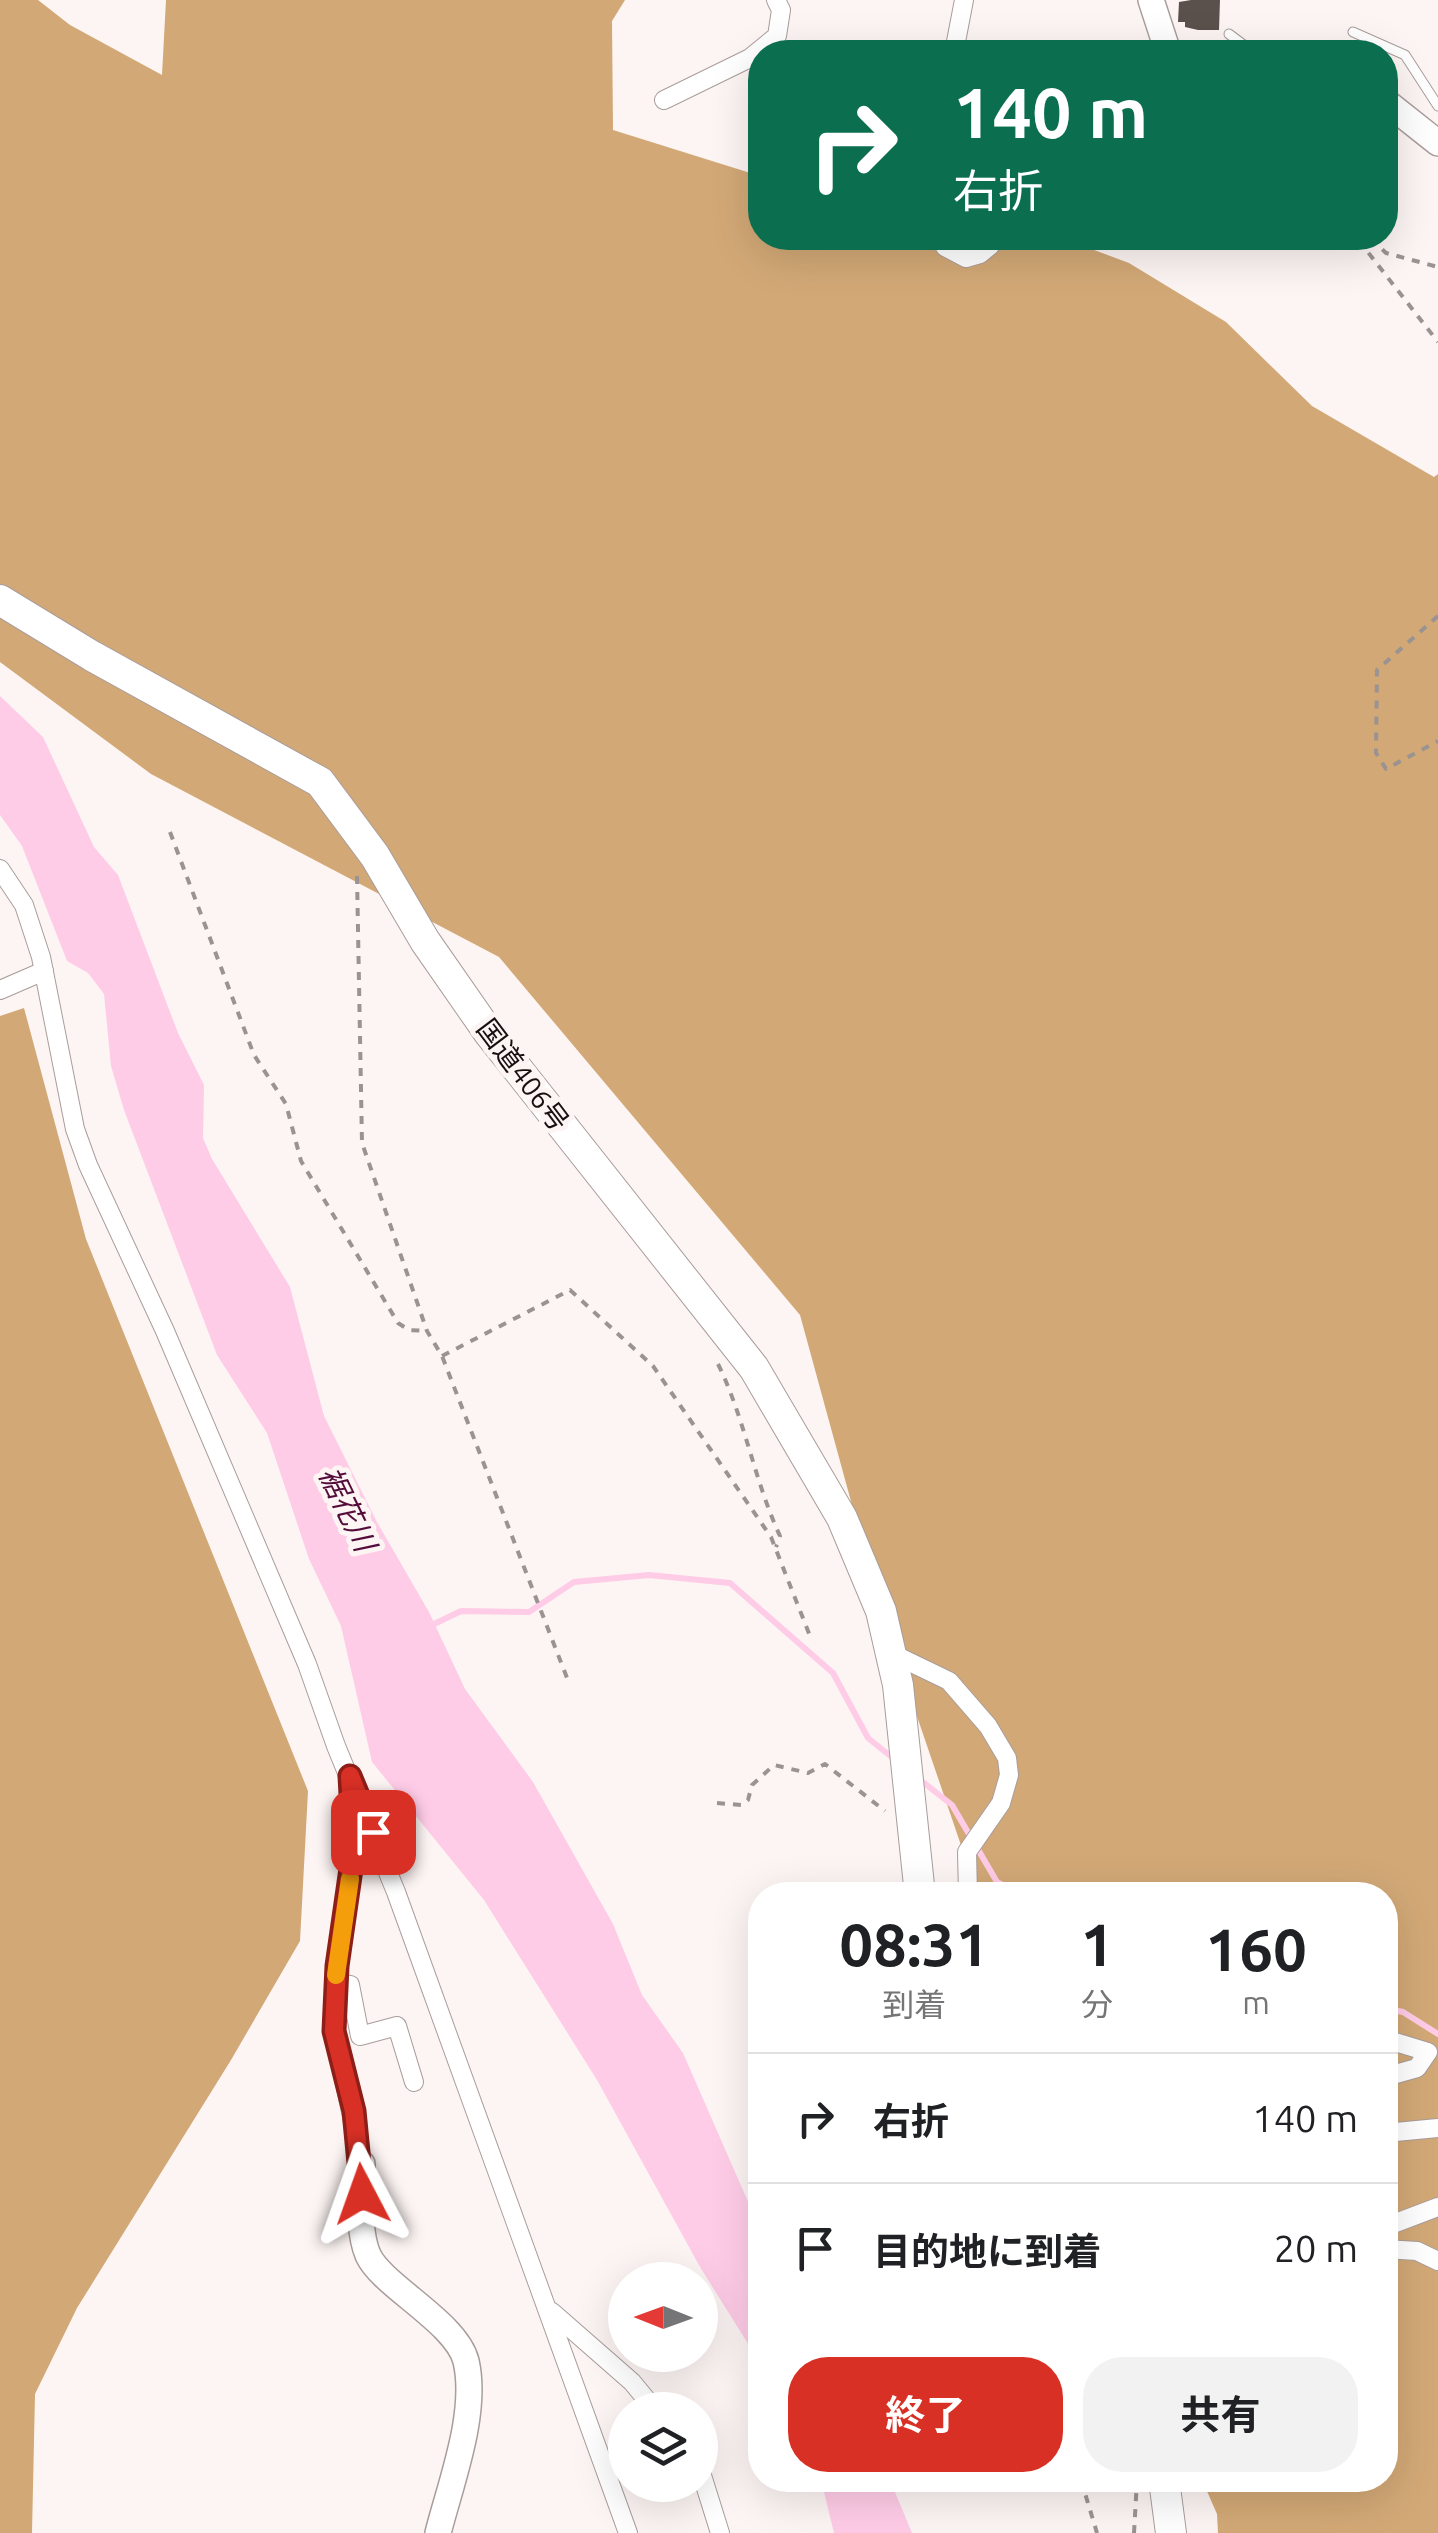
<!DOCTYPE html>
<html lang="ja">
<head>
<meta charset="utf-8">
<style>
	:root { --surface:#fff; --page:#f2f2f2; --text:#202124; --muted:#757577; --line:#e0e0e0; --accent:#d93025 }
	body { margin:0; font-family:Ubuntu,"Noto Sans JP",sans-serif; background:var(--page); color:var(--text); height:100vh; display:flex; flex-direction:column; font-size:38px; white-space:nowrap }
	* { box-sizing:border-box; margin:0 }
	p { font-size:32px; color:var(--muted) }
	.icon { flex:none; width:55px; height:55px; fill:none; stroke:currentColor; stroke-width:2; stroke-linecap:round; stroke-linejoin:round }
	.map { position:relative; flex:1; overflow:hidden }
	.drawer { position:absolute; left:748px; top:1882px; width:650px; height:610px; display:flex; flex-direction:column; background:var(--surface); border-radius:40px; box-shadow:0 10px 40px #0002 }
	.drawer>* { flex:none }
	.hud { position:absolute; left:748px; top:40px; width:650px; height:210px; border-radius:40px; box-shadow:0 10px 40px #0002; background:#0b6e4f; color:#fff; overflow:hidden }
	.needle { width:65px; rotate:271deg }
	.tools { position:absolute; left:608px; top:2262px; display:grid; gap:20px }
	.tools a { display:grid; place-items:center; width:110px; height:110px; border-radius:50%; background:var(--surface); box-shadow:0 10px 40px #0002; font-size:50px }
	.pin { position:absolute; display:grid; place-items:center; width:85px; height:85px; color:#fff; margin:-42px; border-radius:20px; box-shadow:0 5px 15px #0006 }
	.me { position:absolute; width:110px; margin:-55px; rotate:356deg; stroke-linejoin:round; filter:drop-shadow(0 0 8px #0008) }
	.turn { display:flex; align-items:center; gap:35px; height:210px; padding:0 40px; font-size:45px }
	.turn .icon { width:130px; height:130px; stroke-width:2.5 }
	.turn b { display:block; font-size:70px; line-height:85px }
	.eta { display:flex; justify-content:space-evenly; align-items:center; height:170px; text-align:center }
	.eta b { font-size:60px; font-weight:700; line-height:70px }
	.primary-button { display:flex; gap:20px; margin-top:auto; padding:20px 40px }
	.primary-button a { flex:1; height:115px; border-radius:40px; background:var(--accent); color:#fff; font-size:40px; font-weight:700; line-height:115px; text-align:center }
	.primary-button a+a { background:var(--page); color:var(--text) }
	ul { padding:0; list-style:none }
	li { display:flex; align-items:center; gap:30px; height:130px; padding:0 40px; border-top:2px solid var(--line) }
	li div { flex:1 }
	li b { display:block; font-size:38px }
	li em { font-style:normal }
	.map>svg:first-child { display:block }
</style>
</head>
<body>
<div class="map">
<svg width="1438" height="2533" viewBox="0 0 1438 2533">
	<rect width="100%" height="100%" fill="#fdf5f3"/>
	<!-- forest -->
	<g fill="#d2a876">
		<path d="M 0,0 L 38,0 L 70,25 L 162,75 L 166,0 L 625,0 L 612,21 L 613,130 L 760,176 L 760,238 L 1062,238 L 1129,263 L 1226,322 L 1312,406 L 1434,477 L 1438,474 L 1438,2533 L 1218,2533 L 1217,2514 L 1202,2480 L 1385,2480 L 1385,1895 L 978,1895 L 881,1611 L 800,1315 L 499,957 L 151,774 L 0,662 Z"/>
		<path d="M 24,1008 L 86,1239 L 308,1791 L 300,1941 L 231,2060 L 77,2308 L 35,2394 L 32,2533 L 0,2533 L 0,1016 Z"/>
	</g>
	<!-- water -->
	<g fill="#ffcce7">
		<path d="M 0,696 L 43,737 L 94,847 L 118,875 L 178,1033 L 204,1085 L 203,1138 L 212,1159 L 290,1287 L 324,1416 L 377,1522 L 429,1612 L 465,1689 L 533,1782 L 613,1924 L 642,1995 L 683,2053 L 760,2229 L 760,2363 L 700,2267 L 597,2080 L 484,1900 L 372,1762 L 341,1626 L 309,1559 L 267,1433 L 217,1355 L 124,1110 L 111,1066 L 104,994 L 88,973 L 67,961 L 22,846 L 0,815 Z"/>
		<path d="M 821,2480 L 890,2480 L 912,2533 L 834,2533 Z"/>
	</g>
	<g fill="none" stroke-linecap="round" stroke-linejoin="round">
		<!-- stream -->
		<g stroke="#ffcce7" stroke-width="6">
			<path d="M 430,1626 L 461,1611 L 529,1612 L 574,1582 L 649,1575 L 730,1583 L 833,1673 L 868,1738 L 894,1759"/>
			<path d="M 919,1779 L 952,1805 L 997,1882 L 1021,1895"/>
			<path d="M 1231,1895 L 1243,1892 L 1248,1895"/>
			<path d="M 1385,2008 L 1403,2012 L 1438,2034"/>
		</g>
	</g>
	<!-- building -->
	<path fill="#5b514c" d="M 1191,0 L 1220,0 L 1219,30 L 1198,30 L 1185,27 L 1185,22 L 1178,22 L 1179,2 Z"/>
	<g fill="none" stroke-linecap="round" stroke-linejoin="round">
		<defs>
			<g id="lane">
				<path d="M 1353,32 L 1405,55 L 1438,106"/>
				<path d="M 1229,34 L 1253,52"/>
			</g>
			<g id="street">
				<path d="M 954,52 L 964,0"/>
				<path d="M 664,100 L 750,58 L 777,36 L 781,10 L 776,0"/>
				<path d="M 941,238 L 945,247 L 966,258 L 980,254 L 991,245 L 992,238"/>
				<path d="M 0,869 L 24,905 L 41,957 L 75,1129 L 88,1165 L 165,1331 L 307,1664 L 336,1746 L 396,1892 L 628,2533"/>
				<path d="M 0,990 L 44,971"/>
				<path d="M 893,1654 L 949,1681 L 988,1726 L 1007,1758 L 1009,1775 L 1001,1803 L 967,1852 L 968,1895"/>
				<path d="M 350,1792 L 354,1848 L 337,1966 L 334,2031 L 362,2164"/>
				<path d="M 336,1983 L 350,1985 L 360,2036 L 397,2026 L 414,2082"/>
				<path d="M 1385,2039 L 1428,2052 L 1417,2068 L 1385,2077"/>
				<path d="M 1385,2133 L 1438,2128"/>
				<path d="M 1385,2227 L 1438,2207"/>
				<path d="M 1385,2249 L 1417,2251 L 1438,2261"/>
				<path d="M 552,2312 L 632,2382 L 655,2410"/>
				<path d="M 700,2469 L 720,2533"/>
			</g>
			<g id="secondary">
				<path d="M 1151,0 L 1168,52"/>
				<path d="M 1385,101 L 1438,143"/>
				<path d="M 362,2164 C 362,2192 357,2229 368,2255 C 382,2286 456,2322 466,2361 C 478,2413 451,2482 438,2533"/>
			</g>
			<g id="highway">
				<path d="M 0,600 L 92,656 L 320,782 L 375,856 L 425,941 L 489,1033 L 754,1368 L 842,1518 L 881,1611 L 898,1685 L 920,1895"/>
				<path d="M 1164,2480 L 1171,2533"/>
			</g>
		</defs>
		<!-- lane casing -->
		<use href="#lane" stroke="#a99d9b" stroke-width="11"/>
		<!-- street casing -->
		<use href="#street" stroke="#a99d9b" stroke-width="20"/>
		<!-- secondary casing -->
		<use href="#secondary" stroke="#a99d9b" stroke-width="28"/>
		<!-- highway casing -->
		<use href="#highway" stroke="#a99d9b" stroke-width="32"/>
		<!-- path -->
		<g stroke="#9a9391" stroke-width="4" stroke-dasharray="8 8" stroke-linecap="butt">
			<path d="M 1363,238 L 1367,251 L 1438,342"/>
			<path d="M 1371,238 L 1386,253 L 1438,267"/>
			<path d="M 1438,616 L 1377,670 L 1376,753 L 1386,769 L 1438,741"/>
			<path d="M 170,832 L 254,1055 L 286,1104 L 301,1161 L 398,1323 L 409,1330 L 426,1331"/>
			<path d="M 357,876 L 362,1143 L 427,1331 L 442,1356 L 569,1683"/>
			<path d="M 442,1356 L 570,1290 L 653,1366 L 771,1537 L 810,1636"/>
			<path d="M 718,1364 C 745,1419 754,1480 780,1536 L 776,1547"/>
			<path d="M 717,1803 L 742,1805 L 748,1800 L 752,1785 L 774,1765 L 808,1773 L 825,1764 L 885,1811"/>
			<path d="M 1081,2480 L 1097,2533"/>
			<path d="M 1134,2533 L 1137,2480"/>
		</g>
		<!-- lane -->
		<use href="#lane" stroke="#fff" stroke-width="9"/>
		<!-- street -->
		<use href="#street" stroke="#fff" stroke-width="18"/>
		<!-- secondary -->
		<use href="#secondary" stroke="#fff" stroke-width="25"/>
		<!-- highway -->
		<use href="#highway" stroke="#fff" stroke-width="30"/>
	</g>
	<g fill="none" stroke-linecap="round" stroke-linejoin="round">
		<defs>
			<path id="route" d="M 362,2194 L 354,2111 L 334,2031 L 337,1966 L 354,1848 L 350,1776 L 373,1832"/>
		</defs>
		<!-- route casing -->
		<use href="#route" stroke="#8d1f18" stroke-width="25"/>
		<!-- route -->
		<use href="#route" stroke="#d93025" stroke-width="18"/>
		<!-- slow -->
		<path stroke="#f59e0b" stroke-width="18" d="M 336,1975 L 350,1879"/>
	</g>
	<g text-anchor="middle" stroke-width="10" stroke-linejoin="round" paint-order="stroke">
		<!-- street labels -->
		<g font-size="28" fill="#161110" stroke="#fdf5f3">
			<text transform="translate(523 1075) rotate(53)" y="10">国道406号</text>
		</g>
		<!-- water labels -->
		<g font-size="30" font-style="italic" fill="#540d3b" stroke="#fdf5f3">
			<text transform="translate(347 1509) rotate(64)" y="10">裾花川</text>
		</g>
	</g>
</svg>
<div class="tools">
<a><svg class="needle" viewBox="-14 -14 28 28"><path d="M0-13l5 13h-10z" fill="#e53935"/><path d="M0 13l5-13h-10z" fill="#757577"/></svg></a>
<a><svg class="icon" aria-label="layers" viewBox="0 0 24 24"><path d="M12 4l9 5-9 5-9-5zM3 14l9 5 9-5"/></svg></a>
</div>
<div class="pin" style="left:373px;top:1832px;background:#d93025"><svg class="icon" aria-label="arrive" viewBox="0 0 24 24"><path d="M6 21V4h12l-3 4 3 4H6"/></svg></div>
<svg class="me" style="left:362px;top:2194px" viewBox="-20 -20 40 40"><path d="M0-17L14 15 0 8-14 15z" fill="#d93025" stroke="#fff" stroke-width="4"/></svg>
<div class="hud">
<div class="turn"><svg class="icon" aria-label="right" viewBox="0 0 24 24"><path d="M7 20v-9h11M14 6l5 5-5 5"/></svg><div><b>140 m</b>右折</div></div>
</div>
<section class="drawer">
<div class="eta">
<div><b>08:31</b><p>到着</p></div>
<div><b>1</b><p>分</p></div>
<div><b>160</b><p>m</p></div>
</div>
<ul>
<li><svg class="icon" aria-label="right" viewBox="0 0 24 24"><path d="M7 20v-9h11M14 6l5 5-5 5"/></svg><div><b>右折</b></div><em>140 m</em></li>
<li><svg class="icon" aria-label="arrive" viewBox="0 0 24 24"><path d="M6 21V4h12l-3 4 3 4H6"/></svg><div><b>目的地に到着</b></div><em>20 m</em></li>
</ul>
<div class="primary-button"><a>終了</a><a>共有</a></div>
</section>
</div>
</body>
</html>
